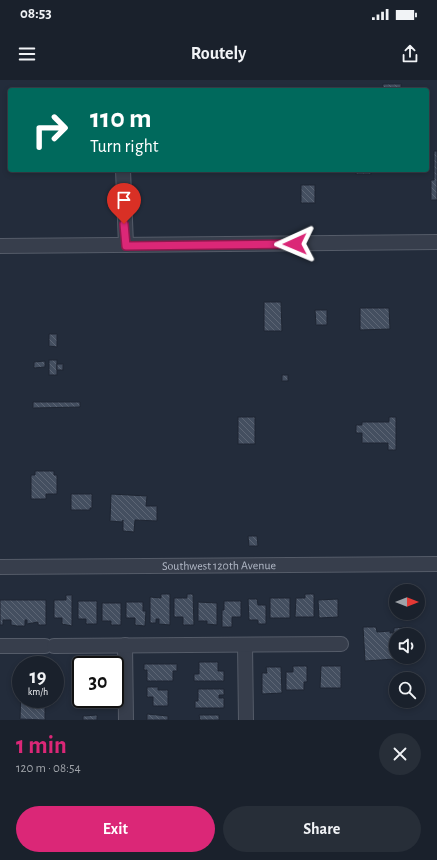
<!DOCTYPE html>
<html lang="en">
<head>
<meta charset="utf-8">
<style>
	:root { --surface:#1a212c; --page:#272e38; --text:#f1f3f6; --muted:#9fa3a9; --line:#383e48; --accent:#db2777 }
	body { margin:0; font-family:"Alegreya Sans",sans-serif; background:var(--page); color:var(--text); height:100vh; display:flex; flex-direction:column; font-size:15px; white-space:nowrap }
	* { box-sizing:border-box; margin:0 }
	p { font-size:13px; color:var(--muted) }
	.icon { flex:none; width:22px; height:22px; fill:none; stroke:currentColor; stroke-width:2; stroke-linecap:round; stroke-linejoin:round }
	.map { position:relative; height:640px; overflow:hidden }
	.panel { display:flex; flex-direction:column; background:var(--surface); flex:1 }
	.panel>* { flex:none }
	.hud { position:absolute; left:8px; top:8px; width:421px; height:84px; border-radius:4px; box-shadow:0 2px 6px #0003,0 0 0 1px var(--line); background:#00695c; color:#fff; overflow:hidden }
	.needle { width:26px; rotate:90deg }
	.controls { position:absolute; left:389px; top:504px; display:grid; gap:8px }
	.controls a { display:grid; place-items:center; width:36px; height:36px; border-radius:50%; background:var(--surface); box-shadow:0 2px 6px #0003,0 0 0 1px var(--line); font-size:20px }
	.speed { position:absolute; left:12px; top:576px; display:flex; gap:8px; font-size:20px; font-weight:700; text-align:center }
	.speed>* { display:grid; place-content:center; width:52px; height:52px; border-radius:50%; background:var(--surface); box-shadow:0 2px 6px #0003,0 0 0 1px var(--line); line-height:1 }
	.speed small { font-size:10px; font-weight:400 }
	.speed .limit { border:2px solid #111; border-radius:6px; background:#fff; color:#111 }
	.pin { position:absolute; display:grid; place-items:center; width:34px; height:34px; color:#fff; margin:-41px -17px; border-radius:50% 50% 50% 0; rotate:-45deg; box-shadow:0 0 4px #0007 }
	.pin .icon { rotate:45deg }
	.me { position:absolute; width:44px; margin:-22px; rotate:269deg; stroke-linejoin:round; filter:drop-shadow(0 0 3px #0008) }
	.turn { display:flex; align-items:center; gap:14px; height:84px; padding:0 16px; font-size:18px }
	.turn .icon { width:52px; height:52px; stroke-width:2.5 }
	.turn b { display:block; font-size:28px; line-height:34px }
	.round { display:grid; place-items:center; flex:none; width:42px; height:42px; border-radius:21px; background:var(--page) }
	.summary { display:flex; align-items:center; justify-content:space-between; height:68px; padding:0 16px }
	h1 { font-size:24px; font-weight:700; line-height:30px; color:var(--accent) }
	.cta { display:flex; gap:8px; margin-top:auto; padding:8px 16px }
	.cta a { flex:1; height:46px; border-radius:24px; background:var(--accent); color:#fff; font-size:16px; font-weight:700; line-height:46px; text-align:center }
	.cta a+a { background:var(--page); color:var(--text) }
	.status { display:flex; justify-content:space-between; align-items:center; height:28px; padding:0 20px; background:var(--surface); direction:ltr }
	.status svg { height:11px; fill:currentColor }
	header { display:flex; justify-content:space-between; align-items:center; height:52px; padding:0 16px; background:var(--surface); font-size:18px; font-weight:700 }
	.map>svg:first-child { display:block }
</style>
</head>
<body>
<div class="status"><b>08:53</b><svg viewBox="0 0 49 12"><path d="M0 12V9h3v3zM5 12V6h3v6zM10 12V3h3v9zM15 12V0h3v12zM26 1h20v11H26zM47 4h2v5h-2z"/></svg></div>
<header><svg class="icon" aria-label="menu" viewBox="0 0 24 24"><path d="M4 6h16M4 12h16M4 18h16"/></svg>Routely<svg class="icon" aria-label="share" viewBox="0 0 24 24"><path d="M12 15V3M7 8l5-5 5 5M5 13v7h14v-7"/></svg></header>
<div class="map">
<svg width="437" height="640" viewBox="0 0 437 640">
	<defs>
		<pattern id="building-back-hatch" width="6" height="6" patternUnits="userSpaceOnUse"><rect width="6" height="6" fill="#444f60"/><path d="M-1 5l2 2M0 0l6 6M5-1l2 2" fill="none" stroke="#5d6675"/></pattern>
	</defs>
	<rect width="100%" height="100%" fill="#232c3b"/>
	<!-- building -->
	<g fill="url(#building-back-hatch)" stroke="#1e2532">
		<rect x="383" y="4" width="18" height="6"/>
		<path d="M 434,71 L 437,71 L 437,120 L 431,120 L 431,100 L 434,100 Z"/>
		<rect x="356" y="90" width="15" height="4"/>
		<rect x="301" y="105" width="14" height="18"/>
		<path d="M 264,222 L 281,222 L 282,251 L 264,251 Z"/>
		<path d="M 360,228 L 389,228 L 390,249 L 360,250 Z"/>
		<path d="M 315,230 L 327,230 L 327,245 L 316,245 Z"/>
		<path d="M 49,254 L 57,254 L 57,267 L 49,266 Z"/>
		<rect x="49" y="280" width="8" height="15"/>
		<path d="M 45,281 L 45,287 L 34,288 L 34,282 Z"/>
		<rect x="57" y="284" width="6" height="6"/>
		<rect x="282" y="295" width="6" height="6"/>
		<path d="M 33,322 L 80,322 L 80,327 L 33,328 Z"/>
		<rect x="238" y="337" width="17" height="27"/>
		<path d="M 389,337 L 396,337 L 396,370 L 388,370 L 388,363 L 362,363 L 362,353 L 356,353 L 356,345 L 362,345 L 362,342 L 389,342 Z"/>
		<path d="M 35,391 L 54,391 L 54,395 L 57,395 L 57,414 L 46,414 L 46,419 L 31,419 L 31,395 L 35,395 Z"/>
		<path d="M 71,414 L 92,414 L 92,428 L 90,428 L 90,430 L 71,430 Z"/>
		<path d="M 111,414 L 147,416 L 146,426 L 157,426 L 157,441 L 135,440 L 134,452 L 123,451 L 123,440 L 122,442 L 110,441 Z"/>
		<path d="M 248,456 L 257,456 L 258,466 L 249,466 Z"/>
		<path d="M 161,514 L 170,514 L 170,545 L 159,544 L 159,539 L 156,539 L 156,543 L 150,543 L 150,517 L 161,518 Z"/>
		<path d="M 187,514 L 193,514 L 194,545 L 183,545 L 183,537 L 174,537 L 174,518 L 187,518 Z"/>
		<path d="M 305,514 L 314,514 L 314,537 L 295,537 L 296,518 L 305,518 Z"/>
		<path d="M 66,515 L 72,515 L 72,546 L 62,544 L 62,538 L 54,538 L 54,520 L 66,520 Z"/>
		<rect x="270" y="518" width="20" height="20"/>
		<path d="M 248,519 L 257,519 L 258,525 L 266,525 L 266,544 L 258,544 L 258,540 L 249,540 Z"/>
		<path d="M 338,519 L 338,537 L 319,538 L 318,520 Z"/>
		<path d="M 0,520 L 46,520 L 46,545 L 38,545 L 38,542 L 27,544 L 27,540 L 25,540 L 25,546 L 17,546 L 11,545 L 11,540 L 3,540 L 3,545 L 0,545 Z"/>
		<path d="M 78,521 L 97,521 L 97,544 L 86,544 L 86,539 L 78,539 Z"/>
		<path d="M 224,521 L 241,521 L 241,537 L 232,537 L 232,547 L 222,547 L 222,530 L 224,530 Z"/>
		<path d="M 126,522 L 143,522 L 143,531 L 146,531 L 145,546 L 135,545 L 135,538 L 126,538 Z"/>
		<path d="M 198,522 L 217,523 L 217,545 L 207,544 L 207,541 L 198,541 Z"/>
		<path d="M 102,523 L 121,523 L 121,545 L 111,545 L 111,541 L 102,541 Z"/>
		<path d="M 363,547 L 376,547 L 377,552 L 390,551 L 390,553 L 394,553 L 394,548 L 406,547 L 406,555 L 396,555 L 395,579 L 365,581 Z"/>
		<path d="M 199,582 L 218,582 L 218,591 L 224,591 L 224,601 L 194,601 L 194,594 L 199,594 Z"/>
		<rect x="82" y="583" width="18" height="2"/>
		<path d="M 144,584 L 177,584 L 177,591 L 173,591 L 173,601 L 147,601 L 147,590 L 144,590 Z"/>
		<path d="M 293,586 L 307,586 L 307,602 L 304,602 L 304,610 L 286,610 L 286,592 L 293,592 Z"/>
		<path d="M 321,586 L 341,586 L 341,608 L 320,608 Z"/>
		<path d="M 266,587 L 281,587 L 282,613 L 262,614 L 262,593 L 267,593 Z"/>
		<path d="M 147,607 L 158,607 L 158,610 L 168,610 L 168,626 L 153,626 L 153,617 L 147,617 Z"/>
		<path d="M 74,608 L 81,608 L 81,619 L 96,619 L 96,627 L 79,627 L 79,614 L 74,614 Z"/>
		<path d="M 198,609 L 224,609 L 224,615 L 219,615 L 219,618 L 224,618 L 224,628 L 195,628 L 195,621 L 198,621 Z"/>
		<path d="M 21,610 L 21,619 L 45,619 L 45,640 L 20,639 Z"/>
		<path d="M 147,634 L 168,636 L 168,640 L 147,640 Z"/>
		<path d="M 97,635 L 97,640 L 83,640 L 83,636 Z"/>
		<path d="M 199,635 L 219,635 L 219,640 L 200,640 Z"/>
	</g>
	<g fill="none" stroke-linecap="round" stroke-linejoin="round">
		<defs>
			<g id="minor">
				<path d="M 123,90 L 126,165"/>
				<path d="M 0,166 L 437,162"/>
				<path id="s1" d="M 0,487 L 437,484"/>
				<path d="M 125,565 L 126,640"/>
				<path d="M 245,565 L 246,640"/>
				<path d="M 0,566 L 45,566"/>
				<path d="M 54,566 L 341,564"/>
			</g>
		</defs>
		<!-- minor casing -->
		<use href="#minor" stroke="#555c69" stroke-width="16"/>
		<!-- minor -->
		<use href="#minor" stroke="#373e4c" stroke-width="14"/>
	</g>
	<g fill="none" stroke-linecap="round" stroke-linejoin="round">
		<defs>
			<path id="route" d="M 124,144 L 126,166 L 295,164"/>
		</defs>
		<!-- route casing -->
		<use href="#route" stroke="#8e194d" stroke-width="10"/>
		<!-- route -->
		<use href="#route" stroke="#db2777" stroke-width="7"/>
	</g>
	<g text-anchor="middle" stroke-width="3" stroke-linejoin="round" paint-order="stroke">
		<!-- street labels -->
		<g font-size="12" fill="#b2b9c7" stroke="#1c2330">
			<text dy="4" stroke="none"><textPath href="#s1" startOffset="219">Southwest 120th Avenue</textPath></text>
		</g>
	</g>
</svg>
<div class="controls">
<a><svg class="needle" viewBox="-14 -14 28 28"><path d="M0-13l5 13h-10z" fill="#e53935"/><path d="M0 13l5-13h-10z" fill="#9fa3a9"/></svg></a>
<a><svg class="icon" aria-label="sound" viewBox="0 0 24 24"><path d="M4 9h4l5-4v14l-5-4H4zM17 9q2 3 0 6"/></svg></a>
<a><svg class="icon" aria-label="search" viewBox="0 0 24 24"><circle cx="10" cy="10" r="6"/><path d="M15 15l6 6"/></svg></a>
</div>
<div class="speed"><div>19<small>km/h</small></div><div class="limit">30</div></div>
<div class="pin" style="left:124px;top:144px;background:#d93025"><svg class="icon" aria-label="arrive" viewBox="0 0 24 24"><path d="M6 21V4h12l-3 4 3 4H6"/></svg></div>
<svg class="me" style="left:295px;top:164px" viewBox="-20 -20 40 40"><path d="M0-17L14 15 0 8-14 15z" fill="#db2777" stroke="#fff" stroke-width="4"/></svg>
<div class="hud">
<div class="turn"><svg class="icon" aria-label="right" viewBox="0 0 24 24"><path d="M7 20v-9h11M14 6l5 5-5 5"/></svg><div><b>110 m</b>Turn right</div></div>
</div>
</div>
<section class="panel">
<div class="summary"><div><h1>1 min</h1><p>120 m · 08:54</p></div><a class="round"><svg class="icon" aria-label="close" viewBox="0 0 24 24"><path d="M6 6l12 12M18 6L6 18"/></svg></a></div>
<div class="cta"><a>Exit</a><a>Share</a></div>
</section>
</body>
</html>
